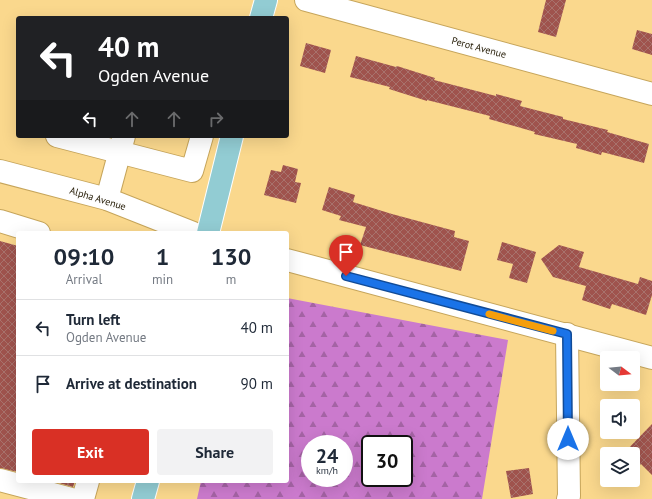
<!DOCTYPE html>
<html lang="en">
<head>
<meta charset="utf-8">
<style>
	:root { --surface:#fff; --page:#f2f2f3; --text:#1f2937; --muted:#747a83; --line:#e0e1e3; --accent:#d93025 }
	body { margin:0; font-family:"PT Sans",sans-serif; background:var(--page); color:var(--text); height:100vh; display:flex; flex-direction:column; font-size:15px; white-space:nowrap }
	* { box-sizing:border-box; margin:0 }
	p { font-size:13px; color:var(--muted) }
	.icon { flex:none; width:22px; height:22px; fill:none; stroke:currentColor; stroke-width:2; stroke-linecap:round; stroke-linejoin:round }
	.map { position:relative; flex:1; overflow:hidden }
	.side { position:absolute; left:16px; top:231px; width:273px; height:252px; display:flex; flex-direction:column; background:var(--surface); border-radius:4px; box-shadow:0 4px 16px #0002 }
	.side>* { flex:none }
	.guide { position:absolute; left:16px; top:16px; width:273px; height:122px; border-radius:4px; box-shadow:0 4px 16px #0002; background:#202124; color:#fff; overflow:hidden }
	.needle { width:26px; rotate:106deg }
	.tools { position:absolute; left:600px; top:351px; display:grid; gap:8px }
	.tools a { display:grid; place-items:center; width:40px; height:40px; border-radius:4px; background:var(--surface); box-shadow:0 4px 16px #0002; font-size:20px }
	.speed { position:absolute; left:301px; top:435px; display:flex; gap:8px; font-size:20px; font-weight:700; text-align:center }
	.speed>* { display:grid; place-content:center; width:52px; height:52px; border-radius:50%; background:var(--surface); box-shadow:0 4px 16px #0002; line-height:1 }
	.speed small { font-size:10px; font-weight:400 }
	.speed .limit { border:2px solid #111; border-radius:6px; background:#fff; color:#111 }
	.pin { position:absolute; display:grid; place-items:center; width:34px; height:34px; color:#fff; margin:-41px -17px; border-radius:50% 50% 50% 0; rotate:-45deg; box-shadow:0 0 4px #0007 }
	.pin .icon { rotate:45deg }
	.me { position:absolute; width:44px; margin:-22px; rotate:0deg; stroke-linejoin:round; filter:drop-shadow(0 0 3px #0008) }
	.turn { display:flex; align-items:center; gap:14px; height:84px; padding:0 16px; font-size:18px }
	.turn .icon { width:52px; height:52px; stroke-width:2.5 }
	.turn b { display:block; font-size:28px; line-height:34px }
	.lanes { display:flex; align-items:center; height:38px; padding:0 16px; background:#0003; justify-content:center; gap:20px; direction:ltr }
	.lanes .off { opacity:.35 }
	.eta { display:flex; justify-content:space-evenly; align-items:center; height:68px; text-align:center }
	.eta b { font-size:24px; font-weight:600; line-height:28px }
	.cta { display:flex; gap:8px; margin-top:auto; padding:8px 16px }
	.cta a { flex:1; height:46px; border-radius:4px; background:var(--accent); color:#fff; font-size:16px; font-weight:600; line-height:46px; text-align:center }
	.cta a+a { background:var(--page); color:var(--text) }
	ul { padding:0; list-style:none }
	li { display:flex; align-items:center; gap:12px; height:56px; padding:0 16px; border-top:1px solid var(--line) }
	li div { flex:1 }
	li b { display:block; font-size:15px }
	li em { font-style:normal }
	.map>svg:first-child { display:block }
</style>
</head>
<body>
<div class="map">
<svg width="652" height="499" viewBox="0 0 652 499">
	<defs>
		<pattern id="forest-firs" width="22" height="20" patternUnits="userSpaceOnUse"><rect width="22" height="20" fill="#cb7acd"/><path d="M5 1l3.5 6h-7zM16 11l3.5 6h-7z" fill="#a463a4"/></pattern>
		<pattern id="building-cross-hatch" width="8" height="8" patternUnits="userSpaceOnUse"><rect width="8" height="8" fill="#9f534d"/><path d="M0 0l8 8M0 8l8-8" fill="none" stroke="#a8726c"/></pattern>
	</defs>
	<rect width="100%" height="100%" fill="#fad88d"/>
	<!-- forest -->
	<path fill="url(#forest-firs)" fill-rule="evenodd" d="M 287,298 L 508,340 L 482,499 L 197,499 L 201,481 L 287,481 ZM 310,444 L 344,444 L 344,478 L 310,478 ZM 370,444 L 404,444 L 404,478 L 370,478 Z"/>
	<!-- building -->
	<g fill="url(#building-cross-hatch)">
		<path d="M 546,0 L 566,0 L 556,37 L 538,32 Z"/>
		<path d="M 637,30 L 652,34 L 652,55 L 632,49 Z"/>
		<path d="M 306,43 L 331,50 L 325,73 L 300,66 Z"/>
		<path d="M 356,56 L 396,67 L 397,66 L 435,78 L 434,80 L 496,96 L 496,94 L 522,101 L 520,106 L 563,117 L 563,119 L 608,130 L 607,132 L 649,144 L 644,163 L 602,152 L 601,155 L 576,148 L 577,144 L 534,134 L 535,132 L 489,119 L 490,116 L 427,100 L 427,101 L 389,89 L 390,87 L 350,77 Z"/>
		<path d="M 283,165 L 298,169 L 295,182 L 301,183 L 296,203 L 264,195 L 271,170 L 281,172 Z"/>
		<path d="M 329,187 L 355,195 L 353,202 L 392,214 L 455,231 L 454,237 L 469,241 L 461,271 L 434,264 L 387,252 L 360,245 L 366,227 L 339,220 L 341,216 L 322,210 Z"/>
		<path d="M 0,241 L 18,246 L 18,472 L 0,468 Z"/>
		<path d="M 502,242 L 536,252 L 527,283 L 509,278 L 513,264 L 497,260 Z"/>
		<path d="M 559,245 L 584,252 L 579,267 L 638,284 L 640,277 L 652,281 L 652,295 L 646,315 L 612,304 L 610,309 L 582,300 L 586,286 L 553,277 L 541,259 Z"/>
		<path d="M 652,424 L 652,475 L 641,464 L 633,472 L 633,454 L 623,454 Z"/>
		<path d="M 529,468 L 533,494 L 511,498 L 506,471 Z"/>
		<path d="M 52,481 L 75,481 L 73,487 Z"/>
	</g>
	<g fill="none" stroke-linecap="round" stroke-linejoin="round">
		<defs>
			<g id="minor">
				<path d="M 306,0 L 652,94"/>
				<path d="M 57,136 L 192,171 L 202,136"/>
				<path d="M 0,171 L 107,199 L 193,233"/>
				<path d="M 107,199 L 124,136"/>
				<path d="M 0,221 L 39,233"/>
				<path d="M 287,260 L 652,358"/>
				<path d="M 567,334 L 569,496 L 568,499"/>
				<path d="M 0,480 L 71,499"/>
				<path d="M 83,499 L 88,481"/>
			</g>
			<g id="major">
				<path d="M 261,18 L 266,0"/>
				<path d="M 208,233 L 232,136"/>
				<path d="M 143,499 L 148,481"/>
			</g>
		</defs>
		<!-- minor casing -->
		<use href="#minor" stroke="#c6a55b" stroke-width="24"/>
		<!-- major casing -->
		<use href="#major" stroke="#fff" stroke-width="24"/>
		<!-- minor -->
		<use href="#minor" stroke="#fff" stroke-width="22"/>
		<!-- major -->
		<use href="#major" stroke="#92ccd3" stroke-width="22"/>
	</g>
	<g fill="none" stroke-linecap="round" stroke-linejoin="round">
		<defs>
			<path id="route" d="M 346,276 L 567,334 L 568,439"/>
		</defs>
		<!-- route casing -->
		<use href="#route" stroke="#114b97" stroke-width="10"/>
		<!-- route -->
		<use href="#route" stroke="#1a73e8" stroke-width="7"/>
		<!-- slow -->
		<path stroke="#f59e0b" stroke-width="7" d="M 489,314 L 553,331"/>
	</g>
	<g text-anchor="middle" stroke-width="3" stroke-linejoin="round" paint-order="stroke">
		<!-- street labels -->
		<g font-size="10" fill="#201701" stroke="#fdfdfd">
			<text transform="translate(479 47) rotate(15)" y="4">Perot Avenue</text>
			<text transform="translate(98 198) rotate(17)" y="4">Alpha Avenue</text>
		</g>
	</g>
</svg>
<div class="tools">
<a><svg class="needle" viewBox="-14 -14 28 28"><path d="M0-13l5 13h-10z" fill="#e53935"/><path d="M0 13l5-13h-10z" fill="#747a83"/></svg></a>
<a><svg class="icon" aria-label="sound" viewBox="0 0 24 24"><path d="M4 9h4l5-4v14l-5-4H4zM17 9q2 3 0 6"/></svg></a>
<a><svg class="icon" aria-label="layers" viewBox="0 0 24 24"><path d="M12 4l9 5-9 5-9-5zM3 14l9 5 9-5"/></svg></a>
</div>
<div class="speed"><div>24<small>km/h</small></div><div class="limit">30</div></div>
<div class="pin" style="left:346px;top:276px;background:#d93025"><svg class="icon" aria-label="arrive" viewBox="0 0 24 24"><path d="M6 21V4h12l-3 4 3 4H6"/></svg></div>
<svg class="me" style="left:568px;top:439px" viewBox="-20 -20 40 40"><circle r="19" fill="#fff"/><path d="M0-13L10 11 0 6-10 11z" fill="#1a73e8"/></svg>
<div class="guide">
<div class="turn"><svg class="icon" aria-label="left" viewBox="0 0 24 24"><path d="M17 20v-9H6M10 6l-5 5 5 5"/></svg><div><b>40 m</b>Ogden Avenue</div></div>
<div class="lanes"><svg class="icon" aria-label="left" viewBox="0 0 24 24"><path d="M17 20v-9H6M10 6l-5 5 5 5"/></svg><svg class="icon off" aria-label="ahead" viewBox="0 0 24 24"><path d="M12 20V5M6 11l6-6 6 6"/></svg><svg class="icon off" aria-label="ahead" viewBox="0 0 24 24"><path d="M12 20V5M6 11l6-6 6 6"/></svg><svg class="icon off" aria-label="right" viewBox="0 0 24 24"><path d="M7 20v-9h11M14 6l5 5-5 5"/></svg></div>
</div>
<section class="side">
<div class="eta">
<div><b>09:10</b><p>Arrival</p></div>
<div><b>1</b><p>min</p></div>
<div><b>130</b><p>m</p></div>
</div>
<ul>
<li><svg class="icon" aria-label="left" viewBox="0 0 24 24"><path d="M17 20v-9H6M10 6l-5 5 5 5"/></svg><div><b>Turn left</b><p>Ogden Avenue</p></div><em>40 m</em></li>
<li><svg class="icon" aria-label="arrive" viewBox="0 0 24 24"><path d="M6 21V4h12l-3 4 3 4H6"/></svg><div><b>Arrive at destination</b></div><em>90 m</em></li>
</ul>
<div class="cta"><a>Exit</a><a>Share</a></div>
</section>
</div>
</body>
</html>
